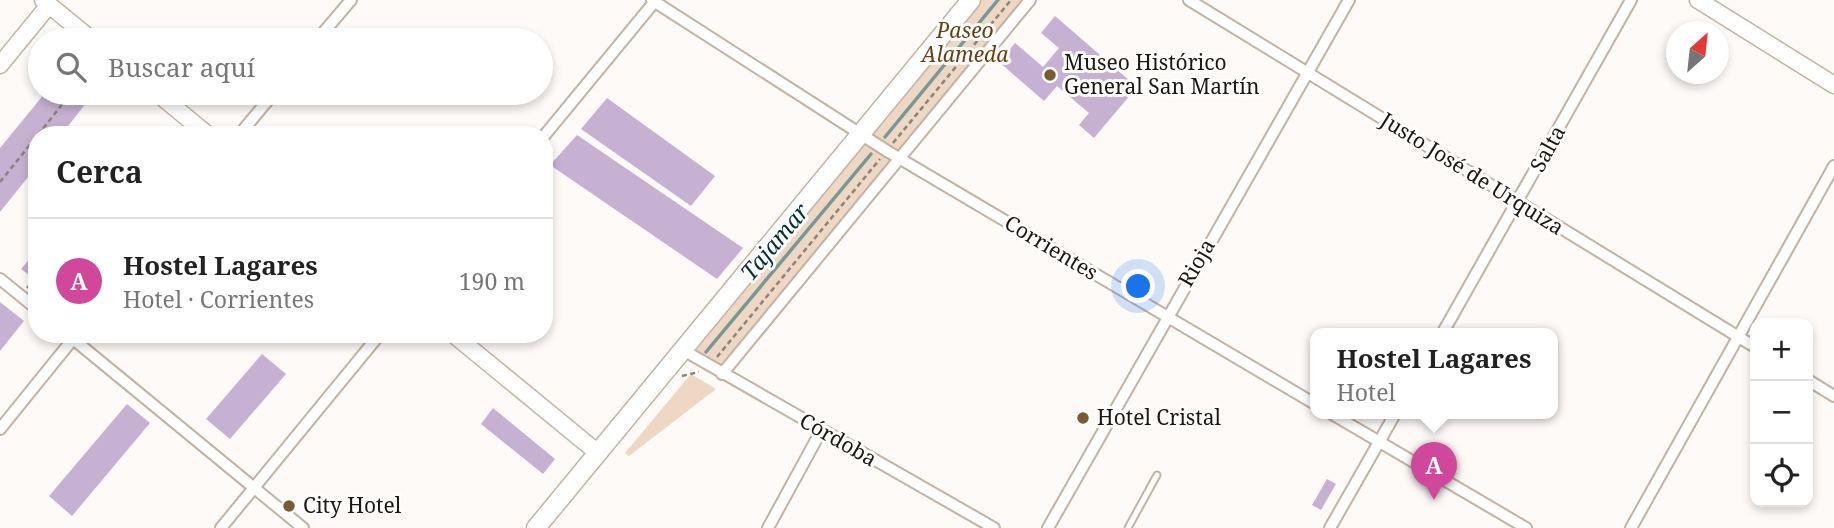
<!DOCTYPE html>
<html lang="es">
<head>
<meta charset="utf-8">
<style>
	body { margin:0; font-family:"Noto Serif",serif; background:#f6f6f6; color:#222 }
	.controls { position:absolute; right:21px; bottom:21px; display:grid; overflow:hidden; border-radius:14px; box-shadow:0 4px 10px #0003 }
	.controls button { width:63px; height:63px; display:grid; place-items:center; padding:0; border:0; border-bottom:2px solid #e0e0e0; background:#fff; color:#222; font:35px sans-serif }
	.compass { position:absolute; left:1666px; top:21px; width:63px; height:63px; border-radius:50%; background:#fff; box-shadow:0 4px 10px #0003; rotate:27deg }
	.you { position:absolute; left:1139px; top:287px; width:24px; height:24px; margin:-18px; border:5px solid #fff; border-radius:50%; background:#1a73e8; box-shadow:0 0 0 10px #1a73e833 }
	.badge { display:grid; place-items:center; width:46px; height:46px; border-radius:50%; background:#7b5b31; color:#fff; font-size:23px; font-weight:700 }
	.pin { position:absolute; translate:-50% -58px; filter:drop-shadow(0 2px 4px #0008) }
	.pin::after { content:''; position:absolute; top:37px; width:24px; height:21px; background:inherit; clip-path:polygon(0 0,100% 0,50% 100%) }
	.popup { position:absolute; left:1310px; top:328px; width:248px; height:91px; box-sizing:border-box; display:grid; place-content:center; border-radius:14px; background:#fff; filter:drop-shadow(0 2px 5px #0005); font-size:23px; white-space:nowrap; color:#767676 }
	.popup b { font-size:26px; color:#222 }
	.popup::after { content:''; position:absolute; left:50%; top:100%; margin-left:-14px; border:14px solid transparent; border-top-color:#fff }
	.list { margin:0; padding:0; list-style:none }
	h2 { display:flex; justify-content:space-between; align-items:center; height:91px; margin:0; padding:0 28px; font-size:30px }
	h2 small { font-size:23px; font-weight:400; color:#767676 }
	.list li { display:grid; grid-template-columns:46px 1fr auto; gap:21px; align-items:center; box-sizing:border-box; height:126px; padding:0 28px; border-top:2px solid #e0e0e0 }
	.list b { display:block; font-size:26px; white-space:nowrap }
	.list p { margin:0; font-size:23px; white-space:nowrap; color:#767676 }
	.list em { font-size:23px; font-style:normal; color:#767676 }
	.icon { flex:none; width:38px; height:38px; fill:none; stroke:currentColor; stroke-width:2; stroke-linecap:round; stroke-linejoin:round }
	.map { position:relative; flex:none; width:1834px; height:528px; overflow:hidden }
	.search { position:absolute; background:#fff; box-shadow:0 4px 10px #0003; left:28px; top:28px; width:525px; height:77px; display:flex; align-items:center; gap:18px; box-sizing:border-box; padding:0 24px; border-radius:38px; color:#767676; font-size:26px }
	.panel { position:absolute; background:#fff; box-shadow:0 4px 10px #0003; left:28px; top:126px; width:525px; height:217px; border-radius:28px }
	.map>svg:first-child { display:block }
	.green { fill:#eed7c3 }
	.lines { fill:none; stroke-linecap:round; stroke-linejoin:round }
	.stream { stroke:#779898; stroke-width:3.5 }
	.building { fill:#c7b1d2 }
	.lane-casing { stroke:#c3b2a2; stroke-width:9 }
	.street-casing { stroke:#c3b2a2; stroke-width:14 }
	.secondary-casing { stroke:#c3b2a2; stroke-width:19 }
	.primary-casing { stroke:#c3b2a2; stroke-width:21 }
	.path { stroke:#88837e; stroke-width:2.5; stroke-dasharray:5 3.5; stroke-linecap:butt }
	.lane { stroke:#fff; stroke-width:5 }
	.street { stroke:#fff; stroke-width:10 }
	.secondary { stroke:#fff; stroke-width:16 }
	.primary { stroke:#fff; stroke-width:18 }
	.poi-dot { fill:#7b5b31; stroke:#fff; stroke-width:2.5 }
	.labels { text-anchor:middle; stroke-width:6; stroke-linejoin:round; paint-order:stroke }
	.park-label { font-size:21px; font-style:italic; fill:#683f10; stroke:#fff }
	.poi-label { font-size:21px; fill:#1d1711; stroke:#fff; text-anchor:start }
	.street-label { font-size:21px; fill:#1d1711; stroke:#fff }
	.water-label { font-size:23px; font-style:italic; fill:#003234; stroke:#fff }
</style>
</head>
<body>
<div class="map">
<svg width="1834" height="528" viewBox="0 0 1834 528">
	<rect width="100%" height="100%" fill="#fefaf7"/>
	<path class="green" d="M971,0H1030L722,374L683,350Z
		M691,374L716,389L629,456L625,453Z"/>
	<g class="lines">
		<path class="stream" d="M885,137L998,0
			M706,352L871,154"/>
	</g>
	<path class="building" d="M1055,16L1137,87L1094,138L1079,125L1089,113L1057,86L1044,101L999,62L1015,43L1043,67L1059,48L1041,33Z
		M45,93H94L61,135H37V166L0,212V148Z
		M607,98L715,176L691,206L581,129Z
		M577,135L743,248L717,279L550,165Z
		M37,250V281L21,269Z
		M0,302L24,321L0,351Z
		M262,354L286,374L230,439L206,419Z
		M127,404L150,423L72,516L49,496Z
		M493,408L555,459L543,474L481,424Z
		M1327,479L1336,484L1321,510L1312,505Z"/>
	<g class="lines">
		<defs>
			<path id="lane" d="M1128,528L1157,475"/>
			<path id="street" d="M652,0L887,151L1315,404
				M1189,0L1755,347
				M317,40L351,0
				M239,135L274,93
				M544,136L656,0
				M0,279L37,309
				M67,334L303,528
				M1442,334L1631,0
				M683,350L994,528
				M722,374L1030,0
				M1808,380L1834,396
				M1332,414L1526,528
				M0,429L77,334
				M221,528L380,334
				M768,528L821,431
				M1048,528L1349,0
				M1330,528L1395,414
				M1631,528L1834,166"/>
			<path id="secondary" d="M43,0L92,40
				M1698,0L1834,85
				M0,65L49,5
				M157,93L208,135
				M453,334L598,453"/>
			<path id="primary" d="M536,528L971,0"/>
		</defs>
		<use href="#lane" class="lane-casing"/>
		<use href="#street" class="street-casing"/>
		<use href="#secondary" class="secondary-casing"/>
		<use href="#primary" class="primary-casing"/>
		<path class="path" d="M38,135L71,93
			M893,143L1011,0
			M0,182L37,136
			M27,288L37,277
			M717,357L880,159
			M682,376L699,372"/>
		<use href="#lane" class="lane"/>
		<use href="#street" class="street"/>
		<use href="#secondary" class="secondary"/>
		<use href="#primary" class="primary"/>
	</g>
	<g class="poi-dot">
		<circle cx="1050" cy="75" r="7"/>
		<circle cx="1083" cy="418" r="7"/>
		<circle cx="289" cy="506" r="7"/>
	</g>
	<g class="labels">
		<g class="park-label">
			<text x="965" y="38">Paseo<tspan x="965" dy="24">Alameda</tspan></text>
		</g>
		<g class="poi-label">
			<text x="1064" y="70">Museo Histórico<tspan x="1064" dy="24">General San Martín</tspan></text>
			<text x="1097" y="425">Hotel Cristal</text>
			<text x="303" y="513">City Hotel</text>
		</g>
		<g class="street-label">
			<text transform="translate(1548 149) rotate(-61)" y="7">Salta</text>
			<text transform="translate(1472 174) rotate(32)" y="7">Justo José de Urquiza</text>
			<text transform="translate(1051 248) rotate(31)" y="7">Corrientes</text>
			<text transform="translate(1197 263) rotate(-60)" y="7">Rioja</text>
			<text transform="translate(838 440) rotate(30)" y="7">Córdoba</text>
		</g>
		<g class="water-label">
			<text transform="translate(775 242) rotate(-50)" y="8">Tajamar</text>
		</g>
	</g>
</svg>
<div class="controls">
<button>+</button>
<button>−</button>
<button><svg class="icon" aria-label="locate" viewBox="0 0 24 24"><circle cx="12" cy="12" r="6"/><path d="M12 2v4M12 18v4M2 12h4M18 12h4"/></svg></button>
</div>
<svg class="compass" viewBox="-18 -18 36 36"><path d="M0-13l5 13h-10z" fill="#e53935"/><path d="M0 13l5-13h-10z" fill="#767676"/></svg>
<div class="you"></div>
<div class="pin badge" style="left:1434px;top:500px;background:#d1479c">A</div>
<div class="popup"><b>Hostel Lagares</b>Hotel</div>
<div class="search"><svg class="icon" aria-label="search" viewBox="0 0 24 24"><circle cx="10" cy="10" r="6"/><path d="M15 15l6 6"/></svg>Buscar aquí</div>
<section class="panel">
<h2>Cerca<small></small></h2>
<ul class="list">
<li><span class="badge" style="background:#d1479c">A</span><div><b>Hostel Lagares</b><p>Hotel · Corrientes</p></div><em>190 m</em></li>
</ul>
</section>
</div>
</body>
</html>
